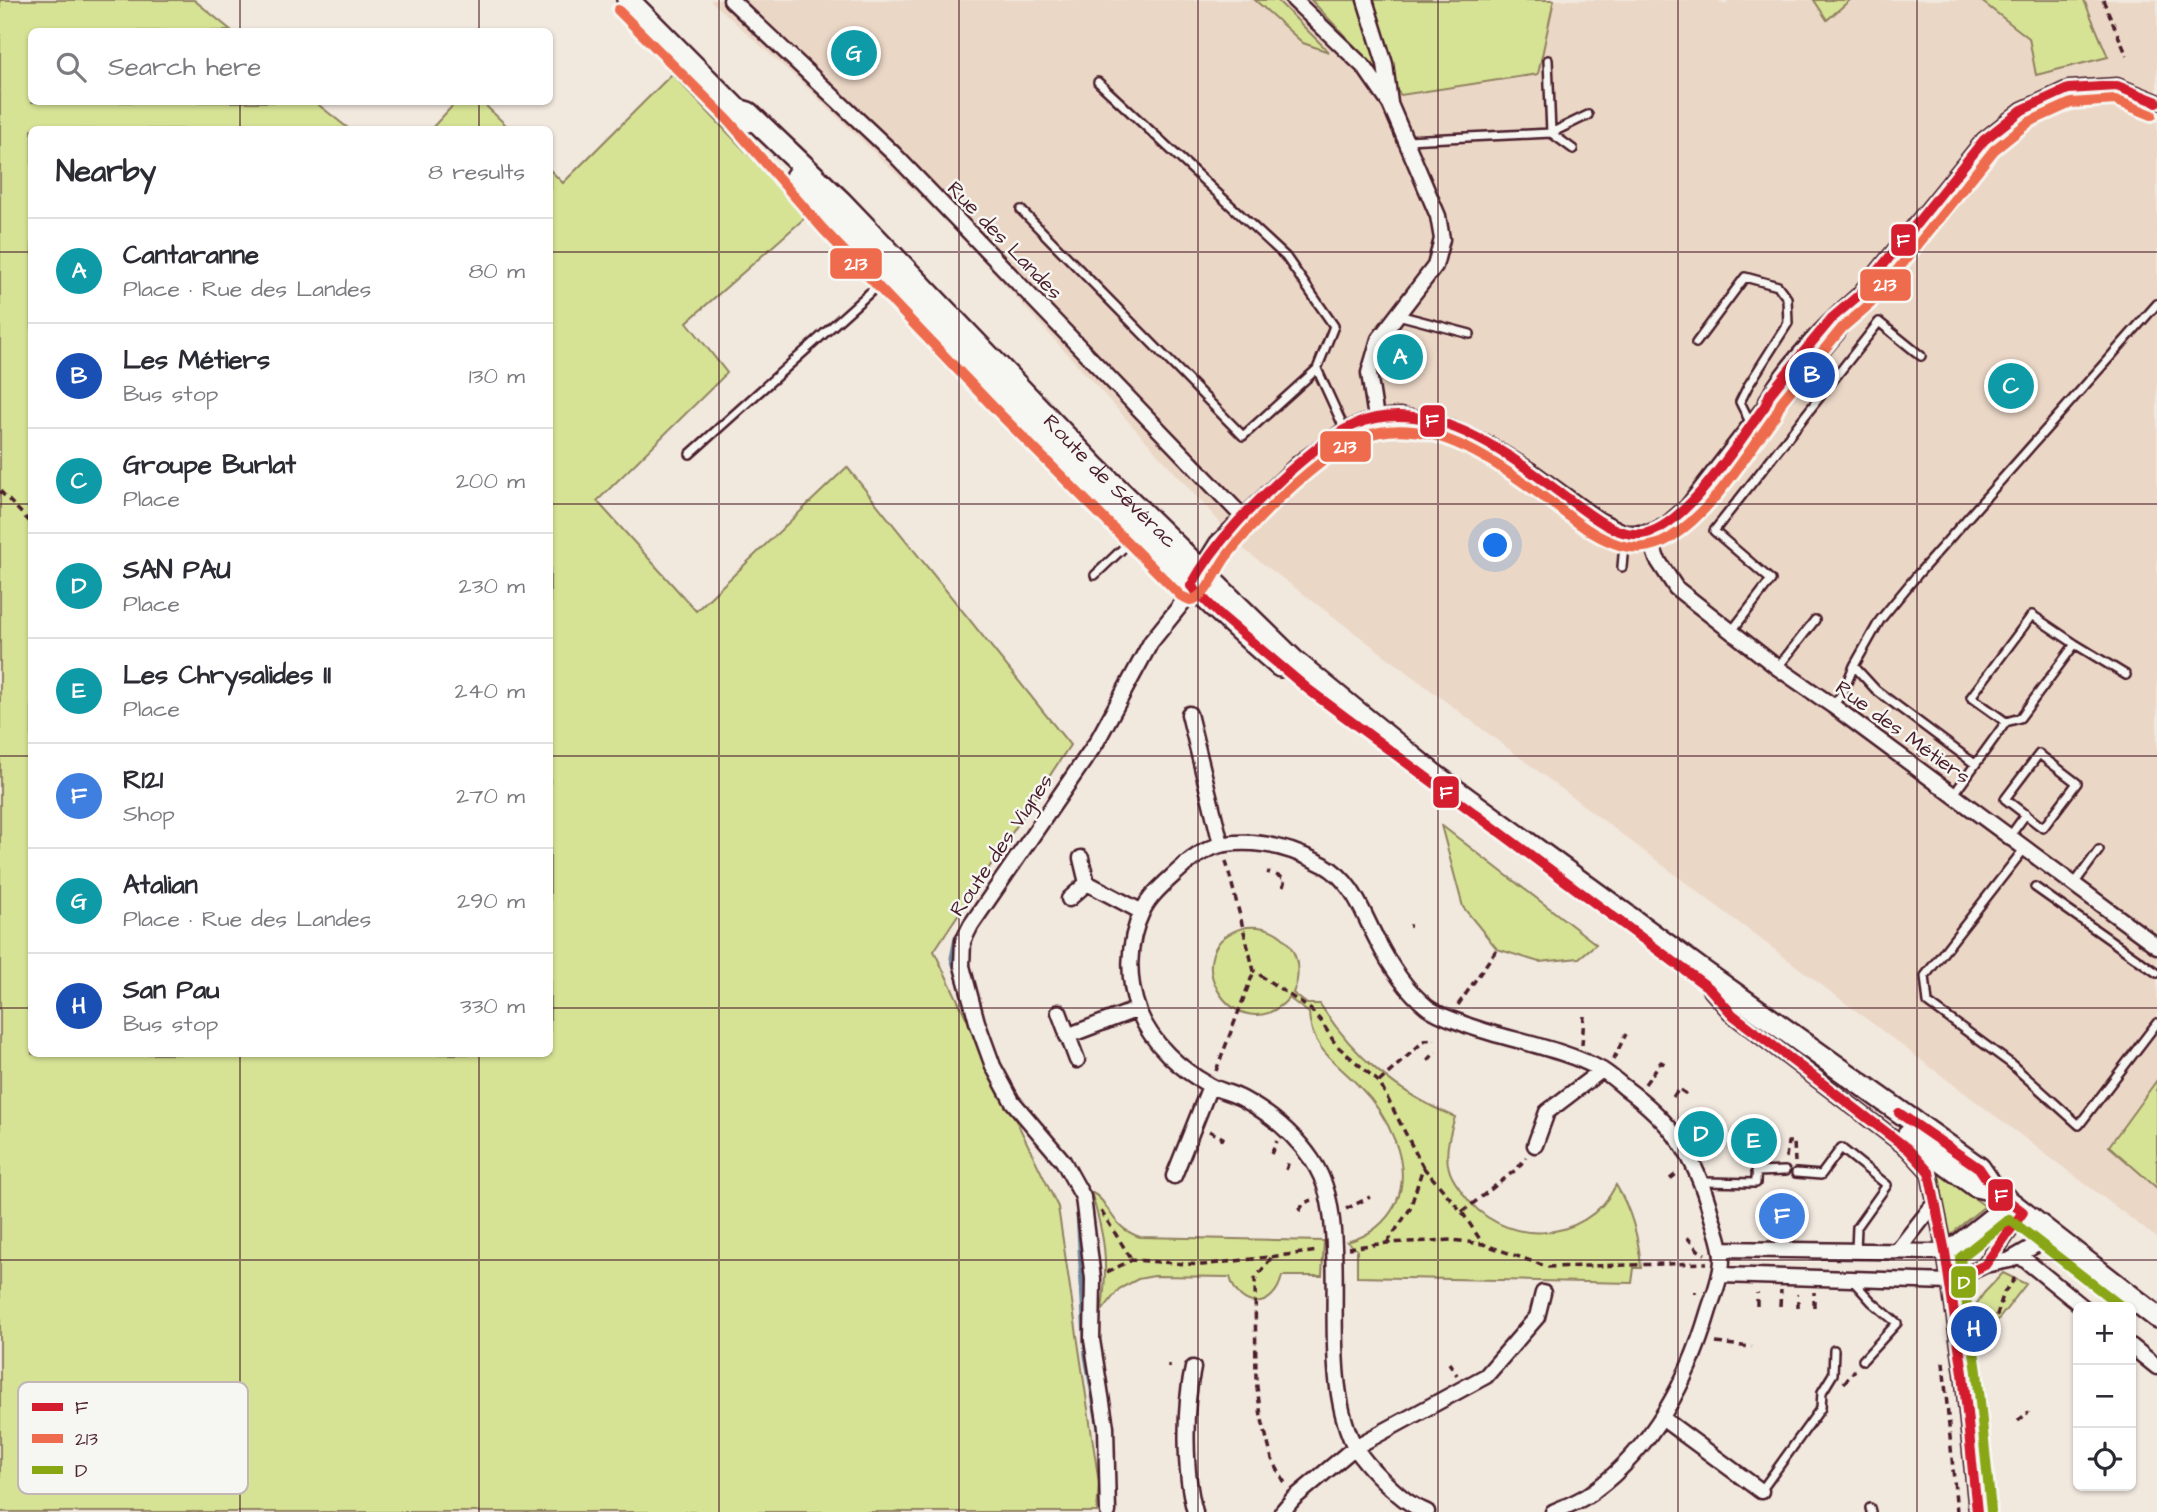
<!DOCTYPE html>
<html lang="en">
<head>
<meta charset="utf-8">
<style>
	body { margin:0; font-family:"Architects Daughter",sans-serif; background:#f2f2f3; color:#2b2b33 }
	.controls { position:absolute; right:21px; bottom:21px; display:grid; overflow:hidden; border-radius:10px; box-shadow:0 2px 5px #0004 }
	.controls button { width:63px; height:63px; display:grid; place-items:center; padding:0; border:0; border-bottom:2px solid #e1e1e2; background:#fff; color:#2b2b33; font:35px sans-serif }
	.you { position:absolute; left:1496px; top:546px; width:24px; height:24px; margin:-18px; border:5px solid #fff; border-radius:50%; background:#1a73e8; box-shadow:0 0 0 10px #1a73e833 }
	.badge { display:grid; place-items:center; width:46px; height:46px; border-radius:50%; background:#2563eb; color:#fff; font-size:23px; font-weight:700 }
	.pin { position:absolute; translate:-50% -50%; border:4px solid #fff; box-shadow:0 2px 7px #0006 }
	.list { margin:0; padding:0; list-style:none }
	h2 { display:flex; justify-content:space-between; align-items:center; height:91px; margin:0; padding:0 28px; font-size:30px }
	h2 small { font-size:23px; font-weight:400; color:#7c7c81 }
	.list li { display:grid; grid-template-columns:46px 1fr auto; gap:21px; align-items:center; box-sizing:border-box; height:105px; padding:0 28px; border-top:2px solid #e1e1e2 }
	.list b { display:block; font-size:26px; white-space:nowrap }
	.list p { margin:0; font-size:23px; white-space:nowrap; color:#7c7c81 }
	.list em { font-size:23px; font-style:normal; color:#7c7c81 }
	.icon { flex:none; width:38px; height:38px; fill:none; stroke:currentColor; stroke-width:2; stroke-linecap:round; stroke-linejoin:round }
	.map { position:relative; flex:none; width:2157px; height:1512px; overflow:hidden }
	.search { position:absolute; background:#fff; box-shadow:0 2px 5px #0004; left:28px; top:28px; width:525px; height:77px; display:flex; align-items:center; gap:18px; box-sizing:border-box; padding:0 24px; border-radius:10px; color:#7c7c81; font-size:26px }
	.panel { position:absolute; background:#fff; box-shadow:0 2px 5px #0004; left:28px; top:126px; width:525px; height:931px; border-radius:10px }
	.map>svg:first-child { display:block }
	.built { fill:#ebd7c6 }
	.green { fill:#d6e395; stroke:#908160; stroke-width:2 }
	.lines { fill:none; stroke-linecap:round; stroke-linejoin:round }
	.stream { stroke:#6d879c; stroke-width:5 }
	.service-casing { stroke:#4a1f2b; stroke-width:12 }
	.minor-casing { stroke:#4a1f2b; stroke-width:19 }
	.secondary-casing { stroke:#4a1f2b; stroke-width:26 }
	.path { stroke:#4a1f2b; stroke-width:3.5; stroke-dasharray:7 5; stroke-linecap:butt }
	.service { stroke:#f6f6f2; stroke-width:7 }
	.minor { stroke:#f6f6f2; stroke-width:14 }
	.secondary { stroke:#f6f6f2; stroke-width:21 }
	.bus-1-casing { stroke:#f6f6f2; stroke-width:16 }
	.bus-2-casing { stroke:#f6f6f2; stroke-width:16 }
	.bus-3-casing { stroke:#f6f6f2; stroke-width:16 }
	.bus-1 { stroke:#d41d2f; stroke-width:10 }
	.bus-2 { stroke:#ee6c4d; stroke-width:10 }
	.bus-3 { stroke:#89a613; stroke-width:10 }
	.grid { fill:none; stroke:#4a1f2b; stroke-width:2; stroke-opacity:0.55 }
	.labels { text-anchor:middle; stroke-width:5; stroke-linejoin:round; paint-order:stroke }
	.street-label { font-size:21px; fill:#4a1f2b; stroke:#f6f6f2 }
	.key { fill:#f6f6f2; stroke:#c2b6b6; stroke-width:2 }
	.key-label { font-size:19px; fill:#4a1f2b }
	.line-badge { stroke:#f6f6f2; stroke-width:2.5 }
	.badge-label { font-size:19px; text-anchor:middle; font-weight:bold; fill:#fff }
</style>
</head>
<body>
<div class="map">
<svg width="2157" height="1512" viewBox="0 0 2157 1512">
	<rect width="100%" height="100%" fill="#f1e8de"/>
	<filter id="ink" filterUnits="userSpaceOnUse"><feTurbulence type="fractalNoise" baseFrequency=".0143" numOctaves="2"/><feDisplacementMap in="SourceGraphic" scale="14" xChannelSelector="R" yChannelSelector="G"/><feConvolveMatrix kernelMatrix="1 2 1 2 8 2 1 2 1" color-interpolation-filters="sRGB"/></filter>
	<g filter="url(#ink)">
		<path class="built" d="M710,0H1311L1401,95L1538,74L1554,0H1718L1725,5L1729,0H1814L1827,19L1850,0H1980L2029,38L2036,75L2108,57L2084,0H2157V1238L1245,550L955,230L802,83Z"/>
		<path class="green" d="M0,0H194L232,31L32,32V102H315L349,129L32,130V1054H550V170L563,183L672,74L807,216L687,322L727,373L597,501L696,611L847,467L1070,745L934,951L1058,1207L1099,1483L1097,1512H0Z
			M1255,0H1277L1329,52L1303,43Z
			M1311,0H1554L1538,74L1401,95Z
			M1814,0H1850L1827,20Z
			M1980,0H2084L2108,57L2036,75L2029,38Z
			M456,102H482L510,129H431Z
			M1441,825L1596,944L1579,958L1539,962L1497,949L1463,907Z
			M1247,927C1285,923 1308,959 1293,993L1307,1004H1320C1354,1057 1397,1093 1455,1117C1450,1132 1444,1153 1449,1169C1451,1178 1457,1185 1462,1192C1500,1248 1586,1246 1616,1185C1632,1211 1639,1238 1641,1268H1634L1632,1283L1357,1277V1250L1347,1242C1369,1236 1386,1223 1396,1203C1414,1164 1387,1114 1359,1086C1336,1062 1311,1049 1309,1013L1289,998C1236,1057 1168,945 1247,927Z
			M2157,1080V1188L2109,1146Z
			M1939,1173L1985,1206L1959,1227L1948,1239Z
			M1091,1192C1111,1202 1108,1226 1140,1237L1324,1241L1322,1276H1282C1274,1311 1239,1311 1230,1277L1154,1276L1138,1279L1119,1289L1102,1311C1108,1261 1106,1241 1091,1192Z
			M2003,1273L2026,1284L1980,1343L1972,1346L1977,1334L1983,1309H1973L1984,1293Z"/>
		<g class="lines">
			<path class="stream" d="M956,938L952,958L960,984
				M1078,1212L1086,1356L1099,1429"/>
			<defs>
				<path id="service" d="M1548,60L1551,133L1588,115
					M1406,140L1551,133L1573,149
					M1021,210L1243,436L1317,369L1334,326L1286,257L1098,82
					M1398,315L1470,334
					M1696,343L1745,277L1778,286L1787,298L1788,323L1748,386L1740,402L1751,424
					M1317,369L1345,430
					M690,454L885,279
					M1622,567L1625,533
					M1095,575L1138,534
					M1731,632L1771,580L1714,531L1879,322L1921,356
					M2075,644L2126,675
					M1778,667L1815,620
					M1833,706L1843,692L1854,666
					M2039,754L2077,783L2043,828L2005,799Z
					M1975,764L1876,690L1854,666L1880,620L1918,574L2157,304
					M1954,794L2006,722L1971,697L2032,615L2075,644L2020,718L2006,722
					M2010,836L2026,814
					M2025,848L1925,976L1928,1003L2010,1063L2079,1125L2157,1023
					M2074,884L2099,850
					M2035,887L2157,973
					M1756,1172L1785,1171
					M1796,1173L1821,1175L1841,1148L1887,1185L1857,1227L1856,1250
					M1703,1182L1756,1183L1757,1154
					M1853,1281L1872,1302L1897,1323L1863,1360
					M1761,1491L1821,1408L1822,1392L1833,1374L1834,1350
					M1870,1508L1871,1512"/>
				<path id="minor" d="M731,0L894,154L1242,516
					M1294,0L1365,68L1390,104L1438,216L1442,239L1435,266L1379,339L1369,373L1376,418
					M1365,0L1385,64L1390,103
					M1765,406L1779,402L1837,333L1859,295L1984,140L2022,110L2068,89L2117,86L2157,102
					M1648,533L1657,559L1676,588L1778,668L1833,706L2157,946
					M1189,714L1221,844
					M1081,858L1087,883
					M1069,899L1087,883L1142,912
					M1709,988L1733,1015L1908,1149L1929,1172L1945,1252L1963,1373L1977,1512
					M1059,1012L1077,1060
					M1067,1036L1138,1009
					M1535,1145L1547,1112L1602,1070
					M1174,1176L1210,1086
					M1721,1249L1945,1252
					M1898,1250L1934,1204
					M1945,1252L2009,1201
					M2019,1255L2083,1307
					M1985,1265L2023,1212
					M1720,1275L1950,1282L1985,1265L2010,1260L2053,1235
					M2131,1346L2157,1367
					M1193,1368C1184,1407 1184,1473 1195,1512
					M1662,1418L1761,1491
					M1108,1512L1106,1427L1092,1340L1093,1279L1083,1197L1063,1161L1012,1101L993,1066L977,1022L962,966L963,941L971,925L1096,743L1151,642L1188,596L1194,580L1217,543L1299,463L1345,430L1376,418L1399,416L1425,420L1449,427L1491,446L1531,471L1597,519L1625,533H1648L1665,526L1687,507L1765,406C1777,373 1831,319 1859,295
					M1282,1512L1293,1499L1355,1447L1486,1376L1537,1317L1543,1293
					M1427,1512C1411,1506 1401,1497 1389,1486C1376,1474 1361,1459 1353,1443C1325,1384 1339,1296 1333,1231C1331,1206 1327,1182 1312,1160C1295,1135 1270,1114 1243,1099C1232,1093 1220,1091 1209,1085C1180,1069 1152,1044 1139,1012C1127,981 1127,943 1142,912C1149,896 1165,883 1178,871C1191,859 1209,846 1226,844C1262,839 1294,849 1324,865C1354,882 1362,912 1377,940C1389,964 1405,989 1427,1007C1439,1016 1455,1020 1469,1026C1512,1041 1562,1048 1602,1070C1610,1075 1617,1081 1624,1087C1673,1123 1695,1155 1711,1214C1715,1229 1722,1244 1722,1259C1722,1277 1713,1296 1708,1313C1688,1381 1652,1448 1594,1491C1583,1500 1566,1506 1553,1512"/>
				<g id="secondary">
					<path d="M628,0L748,121"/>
					<path id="s1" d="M738,110L748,113L841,202L1095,467L1294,661L1434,775L1705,973L1979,1168L1994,1190L2157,1317"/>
					<path d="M796,177C878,271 967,361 1055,449C1129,524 1201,598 1280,666"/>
					<path d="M1908,1136L1976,1186L1994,1190"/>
				</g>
			</defs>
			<use href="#service" class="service-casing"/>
			<use href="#minor" class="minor-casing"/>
			<use href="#secondary" class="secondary-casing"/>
			<path class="path" d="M2103,0L2127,56
				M0,491L32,524
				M1226,861L1254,971L1310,1009L1321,1021L1336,1045L1379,1082L1423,1167L1410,1209L1387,1243
				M1267,872L1270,873
				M1276,875L1285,879L1283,887
				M1409,926H1411
				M1458,1005L1497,949
				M1582,1045L1584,1016
				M1613,1060L1626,1034
				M1430,1061L1429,1059L1436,1052
				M1216,1071L1254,971
				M1379,1082L1425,1040L1435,1039
				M1645,1084L1661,1062L1668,1066
				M1673,1097L1679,1089L1685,1093L1686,1091
				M1209,1131L1223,1138L1219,1145
				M1271,1154L1277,1141
				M1786,1158L1788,1142H1794L1795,1162
				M1423,1167L1462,1212L1483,1244
				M1286,1170L1289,1161
				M1670,1179L1679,1172
				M1346,1209L1370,1197
				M1101,1211L1132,1260
				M1299,1211L1304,1203L1312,1200
				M1462,1212L1518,1168L1526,1157
				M1687,1237L1698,1250L1705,1254
				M1348,1248L1387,1243L1452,1240L1483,1244L1548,1267L1707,1263
				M1271,1258L1255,1279L1256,1380L1261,1416L1272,1459L1287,1487
				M1107,1272L1132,1260L1202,1265L1319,1251
				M1695,1294V1291
				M1757,1306V1293
				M1780,1306L1781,1290
				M1798,1307V1294
				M1814,1307V1292
				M1971,1339H1976L1997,1315L2004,1292L2014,1280L2013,1276
				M1716,1343L1752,1347
				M1943,1362L1957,1512
				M1449,1363L1457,1375
				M1169,1364V1368
				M1844,1383L1855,1370
				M2018,1421L2027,1413L2029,1414"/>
			<use href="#service" class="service"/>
			<use href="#minor" class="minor"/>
			<use href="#secondary" class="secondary"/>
			<defs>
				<path id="bus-1" d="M1899,1113L1979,1168L1994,1190L2023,1212L1985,1265L1950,1282
					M1977,1512L1963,1373L1945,1252L1929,1172L1908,1149L1733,1015L1709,988L1309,690L1219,614L1191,586C1216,540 1253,505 1291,470C1315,449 1344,424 1376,418C1448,405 1518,461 1571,501C1592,516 1619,540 1647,533C1688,523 1740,440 1765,406L1770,394L1802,354L1832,318L1859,295L1984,140L2022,110L2068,89L2117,86L2157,102"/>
				<path id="bus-2" d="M618,10L728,120L823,229L1001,415L1181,596L1190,600C1207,598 1216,570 1226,557C1255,519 1332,440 1380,432C1444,420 1507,471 1556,506C1574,520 1592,535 1614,543C1632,550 1652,549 1670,538C1713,511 1746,455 1776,414L1782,401L1813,363L1842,328L1870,304L1994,150L2029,122L2071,103L2115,100L2152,115"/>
				<path id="bus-3" d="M1991,1511L1977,1372L1960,1258L2009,1219L2122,1307"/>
			</defs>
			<use href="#bus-1" class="bus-1-casing"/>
			<use href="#bus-2" class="bus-2-casing"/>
			<use href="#bus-3" class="bus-3-casing"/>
			<use href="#bus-1" class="bus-1"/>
			<use href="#bus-2" class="bus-2"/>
			<use href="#bus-3" class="bus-3"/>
		</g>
	</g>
	<path class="grid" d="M240,0V32M479,0V32M719,0V1512M959,0V1512M1198,0V1512M1438,0V1512M1678,0V1512M1917,0V1512M240,102V130M479,102V130M0,252H32M550,252H2157M0,504H32M550,504H2157M0,756H32M550,756H2157M0,1008H32M550,1008H2157M240,1054V1512M479,1054V1512M0,1260H2157"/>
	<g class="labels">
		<g class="street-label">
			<text transform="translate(1005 240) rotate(46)" y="7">Rue des Landes</text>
			<text dy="7" stroke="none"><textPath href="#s1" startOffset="527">Route de Sévérac</textPath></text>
			<text transform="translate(1903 732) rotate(36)" y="7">Rue des Métiers</text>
			<text transform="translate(1001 845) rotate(-56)" y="7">Route des Vignes</text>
		</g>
	</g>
	<rect x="18" y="1382" width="230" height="112" rx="10" class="key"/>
	<rect x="32" y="1403" width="31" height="8" fill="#d41d2f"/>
	<rect x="32" y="1434" width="31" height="9" fill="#ee6c4d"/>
	<rect x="32" y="1466" width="31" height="8" fill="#89a613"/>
	<g class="key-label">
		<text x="75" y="1414">F</text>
		<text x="75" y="1445">213</text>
		<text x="75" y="1477">D</text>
	</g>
	<g class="line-badge">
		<rect x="1890" y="223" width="27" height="34" rx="7" fill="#d41d2f"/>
		<rect x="829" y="247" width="54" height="33" rx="7" fill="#ee6c4d"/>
		<rect x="1859" y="268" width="53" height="34" rx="7" fill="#ee6c4d"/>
		<rect x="1419" y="404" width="27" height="34" rx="7" fill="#d41d2f"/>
		<rect x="1319" y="430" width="53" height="33" rx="7" fill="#ee6c4d"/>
		<rect x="1432" y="775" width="28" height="34" rx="7" fill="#d41d2f"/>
		<rect x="1987" y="1178" width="27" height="34" rx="7" fill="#d41d2f"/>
		<rect x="1950" y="1265" width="27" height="34" rx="7" fill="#89a613"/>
	</g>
	<g class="badge-label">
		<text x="1903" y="247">F</text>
		<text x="856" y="270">213</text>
		<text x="1885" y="291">213</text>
		<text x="1432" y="427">F</text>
		<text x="1345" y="453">213</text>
		<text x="1446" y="799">F</text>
		<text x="2001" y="1202">F</text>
		<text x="1964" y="1289">D</text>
	</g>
</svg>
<div class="controls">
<button>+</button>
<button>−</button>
<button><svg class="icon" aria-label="locate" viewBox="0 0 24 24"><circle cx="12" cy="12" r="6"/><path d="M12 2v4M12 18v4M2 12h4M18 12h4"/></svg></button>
</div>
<div class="you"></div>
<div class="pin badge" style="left:1400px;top:357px;background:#0f9aa8">A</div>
<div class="pin badge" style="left:1812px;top:375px;background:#1a4fb4">B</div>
<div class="pin badge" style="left:2011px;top:386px;background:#0f9aa8">C</div>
<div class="pin badge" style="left:1701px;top:1134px;background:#0f9aa8">D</div>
<div class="pin badge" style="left:1754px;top:1141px;background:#0f9aa8">E</div>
<div class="pin badge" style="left:1782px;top:1216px;background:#3f7fe0">F</div>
<div class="pin badge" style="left:854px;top:53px;background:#0f9aa8">G</div>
<div class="pin badge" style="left:1974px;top:1329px;background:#1a4fb4">H</div>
<div class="search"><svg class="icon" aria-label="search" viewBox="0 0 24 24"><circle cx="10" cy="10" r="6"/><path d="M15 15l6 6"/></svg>Search here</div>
<section class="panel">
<h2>Nearby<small>8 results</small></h2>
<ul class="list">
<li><span class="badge" style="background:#0f9aa8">A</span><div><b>Cantaranne</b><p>Place · Rue des Landes</p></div><em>80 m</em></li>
<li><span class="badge" style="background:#1a4fb4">B</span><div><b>Les Métiers</b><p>Bus stop</p></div><em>130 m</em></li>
<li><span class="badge" style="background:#0f9aa8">C</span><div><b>Groupe Burlat</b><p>Place</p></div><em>200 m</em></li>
<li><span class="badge" style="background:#0f9aa8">D</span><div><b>SAN PAU</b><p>Place</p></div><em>230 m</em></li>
<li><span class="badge" style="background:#0f9aa8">E</span><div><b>Les Chrysalides II</b><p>Place</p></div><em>240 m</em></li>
<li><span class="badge" style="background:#3f7fe0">F</span><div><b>R121</b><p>Shop</p></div><em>270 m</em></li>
<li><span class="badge" style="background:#0f9aa8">G</span><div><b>Atalian</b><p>Place · Rue des Landes</p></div><em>290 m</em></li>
<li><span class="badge" style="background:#1a4fb4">H</span><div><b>San Pau</b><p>Bus stop</p></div><em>330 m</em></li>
</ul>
</section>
</div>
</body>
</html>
